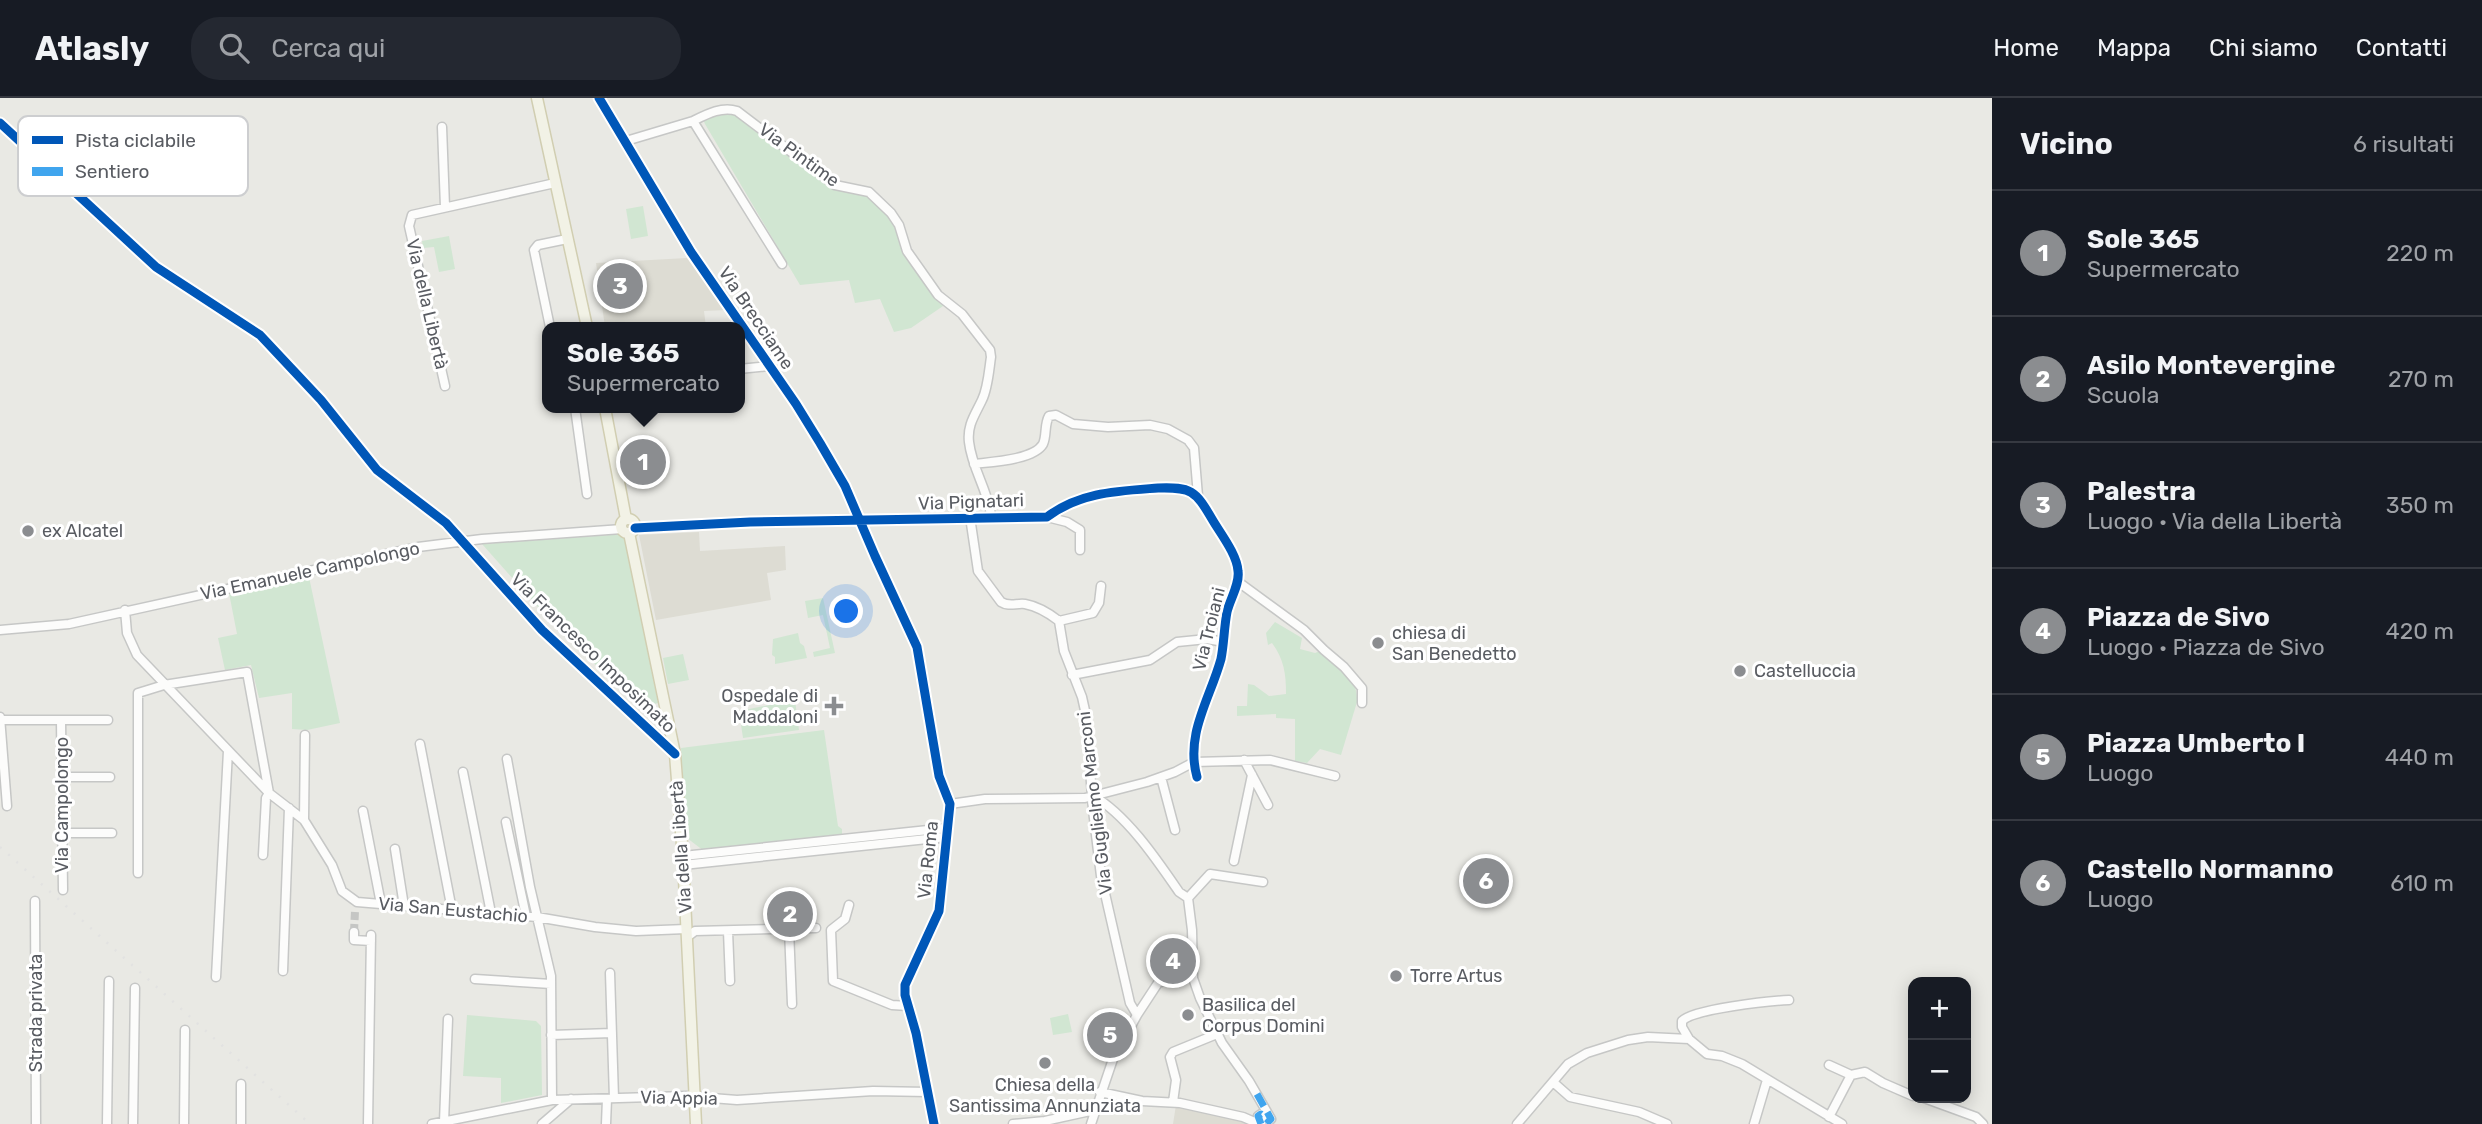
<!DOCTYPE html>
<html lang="it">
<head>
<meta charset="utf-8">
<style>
	body { margin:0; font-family:Rubik,sans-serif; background:#242831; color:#f1f3f6 }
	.controls { position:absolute; right:21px; bottom:21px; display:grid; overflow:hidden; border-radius:14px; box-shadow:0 4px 18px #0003 }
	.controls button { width:63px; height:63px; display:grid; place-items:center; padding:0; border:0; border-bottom:2px solid #363941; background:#171b24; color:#f1f3f6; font:35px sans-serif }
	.you { position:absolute; left:847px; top:514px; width:24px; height:24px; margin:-18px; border:5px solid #fff; border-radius:50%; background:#1a73e8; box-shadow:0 0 0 10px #1a73e833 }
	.badge { display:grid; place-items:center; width:46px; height:46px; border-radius:50%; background:#8b8d90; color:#fff; font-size:23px; font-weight:700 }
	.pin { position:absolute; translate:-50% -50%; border:4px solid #fff; box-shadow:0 2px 7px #0006 }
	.popup { position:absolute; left:542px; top:224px; width:203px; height:91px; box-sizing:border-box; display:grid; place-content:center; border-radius:14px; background:#171b24; filter:drop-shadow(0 2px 5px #0005); font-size:23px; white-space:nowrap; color:#9ea1a6 }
	.popup b { font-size:26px; color:#f1f3f6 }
	.popup::after { content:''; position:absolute; left:50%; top:100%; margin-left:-14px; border:14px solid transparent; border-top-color:#171b24 }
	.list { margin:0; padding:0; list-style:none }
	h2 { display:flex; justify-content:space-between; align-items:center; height:91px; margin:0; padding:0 28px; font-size:30px }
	h2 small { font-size:23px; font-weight:400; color:#9ea1a6 }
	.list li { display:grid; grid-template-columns:46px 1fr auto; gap:21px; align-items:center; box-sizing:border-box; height:126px; padding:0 28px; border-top:2px solid #363941 }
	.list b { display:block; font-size:26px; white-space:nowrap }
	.list p { margin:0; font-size:23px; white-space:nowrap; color:#9ea1a6 }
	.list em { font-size:23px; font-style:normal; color:#9ea1a6 }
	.icon { flex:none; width:38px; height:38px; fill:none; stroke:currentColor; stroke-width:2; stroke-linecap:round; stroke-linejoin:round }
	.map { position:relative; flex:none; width:1992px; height:1026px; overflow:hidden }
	header { display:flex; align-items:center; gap:42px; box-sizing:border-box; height:98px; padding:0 35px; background:#171b24; border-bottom:2px solid #363941 }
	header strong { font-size:33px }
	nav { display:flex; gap:38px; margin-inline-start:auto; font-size:24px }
	.search { width:490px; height:63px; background:#242831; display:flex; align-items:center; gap:18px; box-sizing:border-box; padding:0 24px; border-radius:28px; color:#9ea1a6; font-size:26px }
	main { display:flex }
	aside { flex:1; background:#171b24 }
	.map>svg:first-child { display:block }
	.education { fill:#dddcd3 }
	.green { fill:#d1e6d2 }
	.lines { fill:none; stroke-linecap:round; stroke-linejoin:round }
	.minor-tunnel { stroke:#c5c6c4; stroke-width:8; stroke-dasharray:8 4; stroke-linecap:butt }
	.minor-casing { stroke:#c6c7c6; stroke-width:11 }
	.major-casing { stroke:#d1ceb1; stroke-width:13 }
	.minor { stroke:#fcfcfb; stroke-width:8 }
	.major { stroke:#f2f2e6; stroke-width:10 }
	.rail { stroke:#e2e2e1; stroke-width:2.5; stroke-dasharray:2 9; stroke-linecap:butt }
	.quiet { stroke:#40a5ee; stroke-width:7; stroke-dasharray:14 7; stroke-linecap:butt }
	.cycleway-casing { stroke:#fff; stroke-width:13 }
	.cycleway { stroke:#0057b8; stroke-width:9 }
	.poi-dot { fill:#8b8d90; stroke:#fff; stroke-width:2.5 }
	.labels { text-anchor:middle; stroke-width:6; stroke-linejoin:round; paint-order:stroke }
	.street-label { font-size:18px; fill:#595c62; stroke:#fff }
	.poi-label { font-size:18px; fill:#595c62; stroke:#fff; text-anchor:start }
	.key { fill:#fff; stroke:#cdced0; stroke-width:2 }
	.key-label { font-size:19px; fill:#595c62 }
</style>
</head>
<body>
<header>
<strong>Atlasly</strong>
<div class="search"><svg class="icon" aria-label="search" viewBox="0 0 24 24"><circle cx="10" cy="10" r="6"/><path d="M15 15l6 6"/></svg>Cerca qui</div>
<nav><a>Home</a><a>Mappa</a><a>Chi siamo</a><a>Contatti</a></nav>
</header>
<main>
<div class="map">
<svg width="1992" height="1026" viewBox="0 0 1992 1026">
	<rect width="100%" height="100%" fill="#e9e9e4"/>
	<path class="education" d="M687,160L726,212L704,213L706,229H605L596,165Z
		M699,434L700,453L785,448L786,472L767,475L771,502L656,522L639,437Z
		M1176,1007L1241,1023L1251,1026H1173Z"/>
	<path class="green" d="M728,16L741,17L835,90L866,96L877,105L895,124L907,160L912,168L936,199L946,206L911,230L894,234L880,201L855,205L849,182L800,187L705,26L703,21Z
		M643,108L648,138L631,141L626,111Z
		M449,138L455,171L439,174L434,149L423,150L422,143Z
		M624,436L658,605L641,610L555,528L482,446Z
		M309,479L340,625L307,632L292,631V595L259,600L251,567L225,572L218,540L237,536L229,495Z
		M823,500L835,555L814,559L813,554L830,550L823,517L808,520L805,503Z
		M1275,524L1302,540L1300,551L1315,555L1320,553C1337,567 1359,580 1357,604L1341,657L1320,651L1307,665L1295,663V621L1276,620V616L1237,618V608H1247L1248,586L1254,587L1269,598L1286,596C1286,576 1284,561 1272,545L1268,547L1266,535Z
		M798,535L800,545L804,548L807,560L775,566V559L772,557L773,541Z
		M683,556L689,582L668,586L663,560Z
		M795,602L799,632L743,640L739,613Z
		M824,632L838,728L842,731V738L704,753L687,740L681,650Z
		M1068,916L1072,934L1053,937L1050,920Z
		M467,917L536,923L541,928L542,997L501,1005V980L463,978Z"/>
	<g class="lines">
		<path class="minor-tunnel" d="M354,834L355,813"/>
		<defs>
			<path id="minor" d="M599,0L691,154L796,306L820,345L845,388L875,458L917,549L939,678L950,706L939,813L905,887V897L916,935L934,1026
				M693,23C707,16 722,8 737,13L835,87L869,94L891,115L899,127L907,153L938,197L962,216L990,252L991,259C989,272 988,290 982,302C975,317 967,327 969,344C972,371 988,392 991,418
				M0,25L156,169L260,237L321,302L377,372L446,425L542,532L675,656
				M442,29L445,109
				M626,43L693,23L782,166
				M550,229L534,152L538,147L567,141
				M739,271L769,268
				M445,288L409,128L412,117L555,85
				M575,310L587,396
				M974,366C990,364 1034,362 1043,346C1047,337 1044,327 1049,318L1056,317L1073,326L1108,329L1150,327L1168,331L1188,342L1194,350L1198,398
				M970,419L978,473L1001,504C1009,509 1016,505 1025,506C1036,508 1050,516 1059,523L1064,553L1082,599L1086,617L1093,712L1101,778L1130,905L1137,917
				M1047,419L1067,424L1080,432V452
				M635,430L750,424L1047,419C1080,394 1118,393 1158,390C1191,389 1195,392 1212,421C1220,435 1237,456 1238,473C1240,486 1230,501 1227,514C1224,530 1224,546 1221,561C1210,601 1185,636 1197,679
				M1237,483L1304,532L1324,552L1344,569L1362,590V605
				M125,512L127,535L137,557L269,695L304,722L332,767L342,793L357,804L537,819L595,829L636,833L686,831
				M1059,523L1093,515L1099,505L1101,488
				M0,532L69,526L418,449L482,441L622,431
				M1072,577L1150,562L1177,544L1207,541L1224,544
				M0,619L7,708
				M0,622H108
				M61,622L63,792
				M420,646L452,812
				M507,661L530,789L551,878L552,1002
				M1244,662L1268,707
				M463,674L491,815
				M62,679H110
				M1161,679L1175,732
				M1092,697C1127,717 1157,762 1179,794L1188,800L1192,832L1193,880L1200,900L1222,945L1249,983L1271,1021L1269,1023L1261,1016L1258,1018L1261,1026
				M950,706L985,701L1085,700L1147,684L1175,674L1194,664L1270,662L1335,678
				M363,713L381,806
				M304,722L305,637
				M506,724L526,818
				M62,735H112
				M395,751L404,808
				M683,758L947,730
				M1234,763L1252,677
				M683,767L946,739
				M138,775V595L164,587L247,574L269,695L266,700L263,757
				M1188,800L1210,776L1263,784
				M35,803L36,1026
				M849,807L845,821L831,832L833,883L892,907L908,908
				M789,831L792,906
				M728,833L730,883
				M354,834V842L371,843
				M687,839L695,833L816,830
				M283,873L289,710
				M610,875L614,1000
				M216,879L228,653
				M475,881L551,886
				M551,937L612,935
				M1689,941L1682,929V923C1693,911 1769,903 1789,902
				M1829,967L1851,977
				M1851,977L1865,974L1883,985L1913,998
				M1553,984L1570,999L1639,1014L1667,1026
				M1100,994L1142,1003L1180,1005L1243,1019L1259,1026
				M1924,1000L1976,1019L1983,1026
				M1173,1004L1176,982L1170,959L1173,954L1217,936
				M1829,1019L1851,977
				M444,1024L448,921
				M107,1026L109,883
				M133,1026L135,890
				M184,1026L185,932
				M241,1026V986
				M368,1026L371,837
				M432,1026L552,1002L686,998L737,1002L873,993L928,994
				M542,1026L571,1001
				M606,1026L607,1001
				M1013,1026L1045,1023L1095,1012
				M1091,1026L1113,961L1137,917L1158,885L1193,873
				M1517,1026L1568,966L1587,955L1628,942L1648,939L1689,941L1707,956L1722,958L1742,966L1842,1026
				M1754,1026L1767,982"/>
			<path id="major" d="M537,0L587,229
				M605,310L626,421
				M621 428a7 7 0 1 1 14 0a7 7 0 1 1-14 0Z
				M629,435L675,656L683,760L696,1026"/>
		</defs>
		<use href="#minor" class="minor-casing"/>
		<use href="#major" class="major-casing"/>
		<use href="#minor" class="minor"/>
		<use href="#major" class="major"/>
		<path class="rail" d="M0,749L310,1026"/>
		<path class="quiet" d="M1257,996L1271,1021L1269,1023L1261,1016L1258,1018L1261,1026"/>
		<defs>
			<path id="cycleway" d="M599,0L691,154L796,306L820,345L845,388L875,458L917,549L939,678L950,706L939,813L905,887V897L916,935L934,1026
				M0,25L156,169L260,237L321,302L377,372L446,425L542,532L675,656
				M635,430L750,424L1047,419C1080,394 1118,393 1158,390C1191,389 1195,392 1212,421C1220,435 1237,456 1238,473C1240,486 1230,501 1227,514C1224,530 1224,546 1221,561C1210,601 1185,636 1197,679"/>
		</defs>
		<use href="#cycleway" class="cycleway-casing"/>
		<use href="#cycleway" class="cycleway"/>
	</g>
	<g class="poi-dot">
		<circle cx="28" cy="433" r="7"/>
		<circle cx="1378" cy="545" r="7"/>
		<circle cx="1740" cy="573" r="7"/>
		<path d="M830.5 597.5h7v7h7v7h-7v7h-7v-7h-7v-7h7z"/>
		<circle cx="1396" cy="878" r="7"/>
		<circle cx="1188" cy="917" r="7"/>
		<circle cx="1045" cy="965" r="7"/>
	</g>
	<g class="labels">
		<g class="street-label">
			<text transform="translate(799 57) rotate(36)" y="6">Via Pintime</text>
			<text transform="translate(427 206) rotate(77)" y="6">Via della Libertà</text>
			<text transform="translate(756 220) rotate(56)" y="6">Via Brecciame</text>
			<text transform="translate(971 404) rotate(-2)" y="6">Via Pignatari</text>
			<text transform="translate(310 473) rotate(-12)" y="6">Via Emanuele Campolongo</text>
			<text transform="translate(1209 531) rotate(-76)" y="6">Via Troiani</text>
			<text transform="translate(593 555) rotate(44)" y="6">Via Francesco Imposimato</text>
			<text transform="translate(1095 705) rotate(-97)" y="6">Via Guglielmo Marconi</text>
			<text transform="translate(62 707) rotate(-90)" y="6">Via Campolongo</text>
			<text transform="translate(681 749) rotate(-94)" y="6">Via della Libertà</text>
			<text transform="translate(928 762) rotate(-84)" y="6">Via Roma</text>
			<text transform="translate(453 812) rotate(5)" y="6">Via San Eustachio</text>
			<text transform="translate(36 915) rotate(-90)" y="6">Strada privata</text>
			<text transform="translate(679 1000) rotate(1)" y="6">Via Appia</text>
		</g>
		<g class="poi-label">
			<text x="42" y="439">ex Alcatel</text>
			<text x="1392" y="541">chiesa di<tspan x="1392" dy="21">San Benedetto</tspan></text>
			<text x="1754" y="579">Castelluccia</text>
			<text x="818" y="604" text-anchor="end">Ospedale di<tspan x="818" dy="21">Maddaloni</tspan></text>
			<text x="1410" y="884">Torre Artus</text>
			<text x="1202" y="913">Basilica del<tspan x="1202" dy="21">Corpus Domini</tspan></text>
			<text x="1045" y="993" text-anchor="middle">Chiesa della<tspan x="1045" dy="21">Santissima Annunziata</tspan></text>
		</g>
	</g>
	<rect x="18" y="18" width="230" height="80" rx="10" class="key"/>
	<rect x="32" y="38" width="31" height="8" fill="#0057b8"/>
	<rect x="32" y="69" width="31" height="9" fill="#40a5ee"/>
	<g class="key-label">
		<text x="75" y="49">Pista ciclabile</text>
		<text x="75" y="80">Sentiero</text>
	</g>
</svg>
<div class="controls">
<button>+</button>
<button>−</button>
</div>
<div class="you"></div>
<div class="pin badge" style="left:643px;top:364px">1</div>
<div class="popup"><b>Sole 365</b>Supermercato</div>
<div class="pin badge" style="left:790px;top:816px">2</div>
<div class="pin badge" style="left:620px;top:188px">3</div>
<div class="pin badge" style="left:1173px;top:863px">4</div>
<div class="pin badge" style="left:1110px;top:937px">5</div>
<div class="pin badge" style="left:1486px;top:783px">6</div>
</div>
<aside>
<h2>Vicino<small>6 risultati</small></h2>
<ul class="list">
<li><span class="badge">1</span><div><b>Sole 365</b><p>Supermercato</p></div><em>220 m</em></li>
<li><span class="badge">2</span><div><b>Asilo Montevergine</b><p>Scuola</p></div><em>270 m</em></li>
<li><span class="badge">3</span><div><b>Palestra</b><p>Luogo · Via della Libertà</p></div><em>350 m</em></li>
<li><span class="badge">4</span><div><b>Piazza de Sivo</b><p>Luogo · Piazza de Sivo</p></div><em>420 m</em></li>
<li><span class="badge">5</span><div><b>Piazza Umberto I</b><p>Luogo</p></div><em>440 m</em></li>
<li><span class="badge">6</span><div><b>Castello Normanno</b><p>Luogo</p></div><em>610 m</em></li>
</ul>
</aside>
</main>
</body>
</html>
